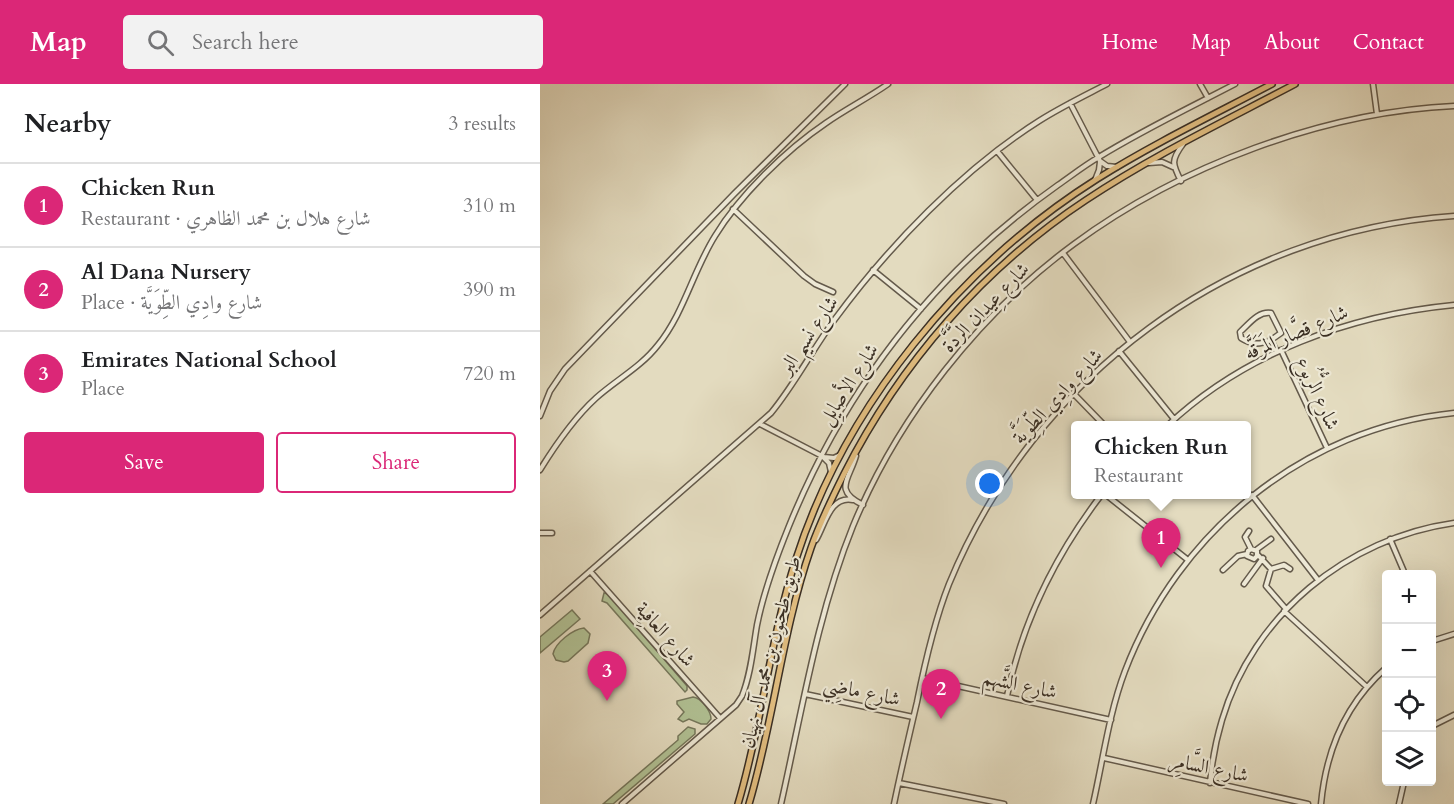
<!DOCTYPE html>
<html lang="en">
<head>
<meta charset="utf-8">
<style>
	body { margin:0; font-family:Cardo,Amiri,serif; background:#f2f2f2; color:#202124 }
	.controls { position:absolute; right:18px; bottom:18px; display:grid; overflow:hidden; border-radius:6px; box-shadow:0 6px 24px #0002 }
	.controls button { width:54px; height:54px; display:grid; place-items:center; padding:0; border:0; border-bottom:2px solid #e0e0e0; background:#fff; color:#202124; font:30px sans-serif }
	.you { position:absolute; left:450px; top:400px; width:21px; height:21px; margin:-15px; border:4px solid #fff; border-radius:50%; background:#1a73e8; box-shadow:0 0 0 9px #1a73e833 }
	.badge { display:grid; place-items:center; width:39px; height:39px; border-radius:50%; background:#db2777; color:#fff; font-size:20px; font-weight:700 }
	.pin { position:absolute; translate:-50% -50px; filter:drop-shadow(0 2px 3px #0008) }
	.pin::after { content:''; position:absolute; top:32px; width:21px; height:18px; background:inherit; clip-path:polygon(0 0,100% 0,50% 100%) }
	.popup { position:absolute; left:531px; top:337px; width:180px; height:78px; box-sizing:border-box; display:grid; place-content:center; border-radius:6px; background:#fff; filter:drop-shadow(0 2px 4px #0005); font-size:20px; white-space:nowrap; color:#757577 }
	.popup b { font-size:22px; color:#202124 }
	.popup::after { content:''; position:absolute; left:50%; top:100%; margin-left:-12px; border:12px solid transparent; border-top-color:#fff }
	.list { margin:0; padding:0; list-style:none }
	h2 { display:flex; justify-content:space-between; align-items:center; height:78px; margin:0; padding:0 24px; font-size:26px }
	h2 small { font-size:20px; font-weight:400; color:#757577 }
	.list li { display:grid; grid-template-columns:39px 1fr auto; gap:18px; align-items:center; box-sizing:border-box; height:84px; padding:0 24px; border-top:2px solid #e0e0e0 }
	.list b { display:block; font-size:22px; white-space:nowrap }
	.list p { margin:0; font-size:20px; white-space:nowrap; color:#757577 }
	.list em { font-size:20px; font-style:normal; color:#757577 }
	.actions { display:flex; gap:12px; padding:18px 24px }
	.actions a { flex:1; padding:14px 0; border:2px solid #db2777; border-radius:6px; text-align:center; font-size:21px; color:#db2777 }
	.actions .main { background:#db2777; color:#fff }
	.icon { flex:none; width:33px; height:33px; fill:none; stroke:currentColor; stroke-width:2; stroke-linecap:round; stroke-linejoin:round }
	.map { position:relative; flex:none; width:914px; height:720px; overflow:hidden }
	header { display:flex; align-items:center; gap:36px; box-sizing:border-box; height:84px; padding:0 30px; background:#db2777; color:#fff }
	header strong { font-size:28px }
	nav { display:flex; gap:33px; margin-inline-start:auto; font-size:21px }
	.search { width:420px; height:54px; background:#f2f2f2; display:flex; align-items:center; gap:15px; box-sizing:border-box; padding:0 21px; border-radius:6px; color:#757577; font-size:22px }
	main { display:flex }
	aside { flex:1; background:#fff }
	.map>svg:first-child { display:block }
	.green { fill:#b1c194; stroke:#76785c; stroke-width:1.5 }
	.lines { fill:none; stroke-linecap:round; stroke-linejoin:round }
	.minor-casing { stroke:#645a4b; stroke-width:7 }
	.major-casing { stroke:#3a2f24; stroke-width:8 }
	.minor { stroke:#ede8d5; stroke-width:4 }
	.major { stroke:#e2be80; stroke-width:5 }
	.labels { text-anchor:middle; stroke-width:4.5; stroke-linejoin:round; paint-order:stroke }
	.street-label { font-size:20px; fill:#3a2f24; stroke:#ede8d5 }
</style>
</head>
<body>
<header>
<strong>Map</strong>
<div class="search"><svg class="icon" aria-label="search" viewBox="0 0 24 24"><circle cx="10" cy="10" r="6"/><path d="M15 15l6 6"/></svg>Search here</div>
<nav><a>Home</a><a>Map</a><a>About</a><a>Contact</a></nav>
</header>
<main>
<aside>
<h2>Nearby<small>3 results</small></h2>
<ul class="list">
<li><span class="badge">1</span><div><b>Chicken Run</b><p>Restaurant · شارع هلال بن محمد الظاهري</p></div><em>310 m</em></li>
<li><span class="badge">2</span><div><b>Al Dana Nursery</b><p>Place · شارع وادِي الطِّوَيَّة</p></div><em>390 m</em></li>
<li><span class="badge">3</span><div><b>Emirates National School</b><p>Place</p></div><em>720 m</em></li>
</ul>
<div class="actions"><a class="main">Save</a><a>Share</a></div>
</aside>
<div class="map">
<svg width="914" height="720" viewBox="0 0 914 720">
	<rect width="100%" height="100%" fill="#e3dbbf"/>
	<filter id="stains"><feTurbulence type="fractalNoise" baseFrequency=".00333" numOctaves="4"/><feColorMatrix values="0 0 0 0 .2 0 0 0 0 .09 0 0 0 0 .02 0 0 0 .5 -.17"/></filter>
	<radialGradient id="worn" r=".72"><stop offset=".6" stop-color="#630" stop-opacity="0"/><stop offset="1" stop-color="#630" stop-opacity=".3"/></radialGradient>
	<path class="green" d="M64,509L68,510L147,602V606L145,608L67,519L62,517Z
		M32,526L40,535L0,569V553Z
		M44,544L50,550L48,559L28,577L24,578L16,576L13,570C15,559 33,545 44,544Z
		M153,613C161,614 171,627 171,635L167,640H161L149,635L143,638L138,635L144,628L137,620V617Z
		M148,643L155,645V650L73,720H63L138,656V652Z"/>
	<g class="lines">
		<defs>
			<path id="minor" d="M660,0L668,14
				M833,0L837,30
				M530,19L560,77L567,82L577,83
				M457,67L497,116
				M609,79L622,78L633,83
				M555,96L559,86L560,78
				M641,97C632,80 631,76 643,60
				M193,125L264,192L275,200L293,208
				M523,169L590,258
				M333,186L381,225
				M731,256C719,261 712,261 701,254L700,248C709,240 718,227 731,229L741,249L731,256L737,268
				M741,266L787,364
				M579,267L634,335
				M533,309L565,342
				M0,332L10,307L25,285L194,110L305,0
				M220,340L284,373L294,374L300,371
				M627,342C704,269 810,231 914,221
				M316,372C309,396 293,406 323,421
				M284,374L289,379L291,388
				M0,386C16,360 33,335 56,314C76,296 101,283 118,261C144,229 153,187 175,152C200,111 246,66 286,39C306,25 328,14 348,0
				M565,410L648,476
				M712,411L778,496
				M709,447L705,453L711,465L717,467V472L714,475L707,472L708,467L711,465
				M0,449H12
				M850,455L865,490
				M276,456C285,441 290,411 313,416
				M716,466L731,455
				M717,470L731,485L726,502L746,525
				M731,485L744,481L750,485
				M683,486L698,472L707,470
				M50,487L180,634
				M704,500L723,474
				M744,527L827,603
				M0,531L231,329C255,300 272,266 295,235C348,163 423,85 499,37C521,23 544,12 567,0
				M892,550L894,556
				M892,557L914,550
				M382,594L571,636
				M265,610L373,633
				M467,612C482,539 516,470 562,410
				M892,642L914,631
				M564,674L768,720
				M359,699L464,720
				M670,699C672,677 676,656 682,636C713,531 807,454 914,439
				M82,720L196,621L202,612C211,590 213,564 217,541C224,506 236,474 249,442C306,302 395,188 518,101C531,92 545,81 559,73C603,46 649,24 695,0
				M241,720C262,627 277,531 313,442C358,333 439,230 534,160C640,82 783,28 914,22
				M354,720C361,686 369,652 377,618C385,578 394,538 409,500C494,293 689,147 914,132
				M553,720C563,676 569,629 585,587C638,448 764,344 914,329
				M781,720C786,666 805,620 846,584
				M859,720L864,698"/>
			<path id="major" d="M198,720C222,640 230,555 256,475C305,322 421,181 557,95C613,60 673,31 732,0
				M209,720C234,636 242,547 271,464C280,438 292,414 304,390C360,280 443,184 546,116C612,72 685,37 755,0"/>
		</defs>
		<use href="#minor" class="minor-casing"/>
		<use href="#major" class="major-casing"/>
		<use href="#minor" class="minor"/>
		<use href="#major" class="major"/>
	</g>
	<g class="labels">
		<g class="street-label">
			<text transform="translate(445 223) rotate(-46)" y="7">شارع عِيدان الرَّدَّة</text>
			<text transform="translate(756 248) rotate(-23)" y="7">شارع قصَّار المَرَقَّه</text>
			<text transform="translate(268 251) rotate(-56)" y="7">شارع نسيم البر</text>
			<text transform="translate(308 300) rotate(-57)" y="7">شارع الأصايِل</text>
			<text transform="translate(778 309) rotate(65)" y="7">شارع الرُّبُوع</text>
			<text transform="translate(517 312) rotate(-47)" y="7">شارع وادِي الطِّوَيَّة</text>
			<text transform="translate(126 550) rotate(49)" y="7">شارع العافِية</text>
			<text transform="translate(230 568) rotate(-76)" y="7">طريق طحنون بن محمد آل نهيان</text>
			<text transform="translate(480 600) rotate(12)" y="7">شارع الشَّهم</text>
			<text transform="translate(322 607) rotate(12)" y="7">شارع ماضِي</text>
			<text transform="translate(669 683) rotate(12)" y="7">شارع السَّامِر</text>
		</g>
	</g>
	<rect width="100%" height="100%" filter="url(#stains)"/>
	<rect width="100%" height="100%" fill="url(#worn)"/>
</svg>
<div class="controls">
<button>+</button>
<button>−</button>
<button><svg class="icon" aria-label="locate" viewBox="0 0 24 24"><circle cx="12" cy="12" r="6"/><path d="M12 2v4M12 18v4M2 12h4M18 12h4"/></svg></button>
<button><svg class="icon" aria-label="layers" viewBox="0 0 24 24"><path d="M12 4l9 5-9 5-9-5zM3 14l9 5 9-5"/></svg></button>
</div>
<div class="you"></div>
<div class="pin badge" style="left:621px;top:484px">1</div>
<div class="popup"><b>Chicken Run</b>Restaurant</div>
<div class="pin badge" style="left:401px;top:635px">2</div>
<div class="pin badge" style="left:67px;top:617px">3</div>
</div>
</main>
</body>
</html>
